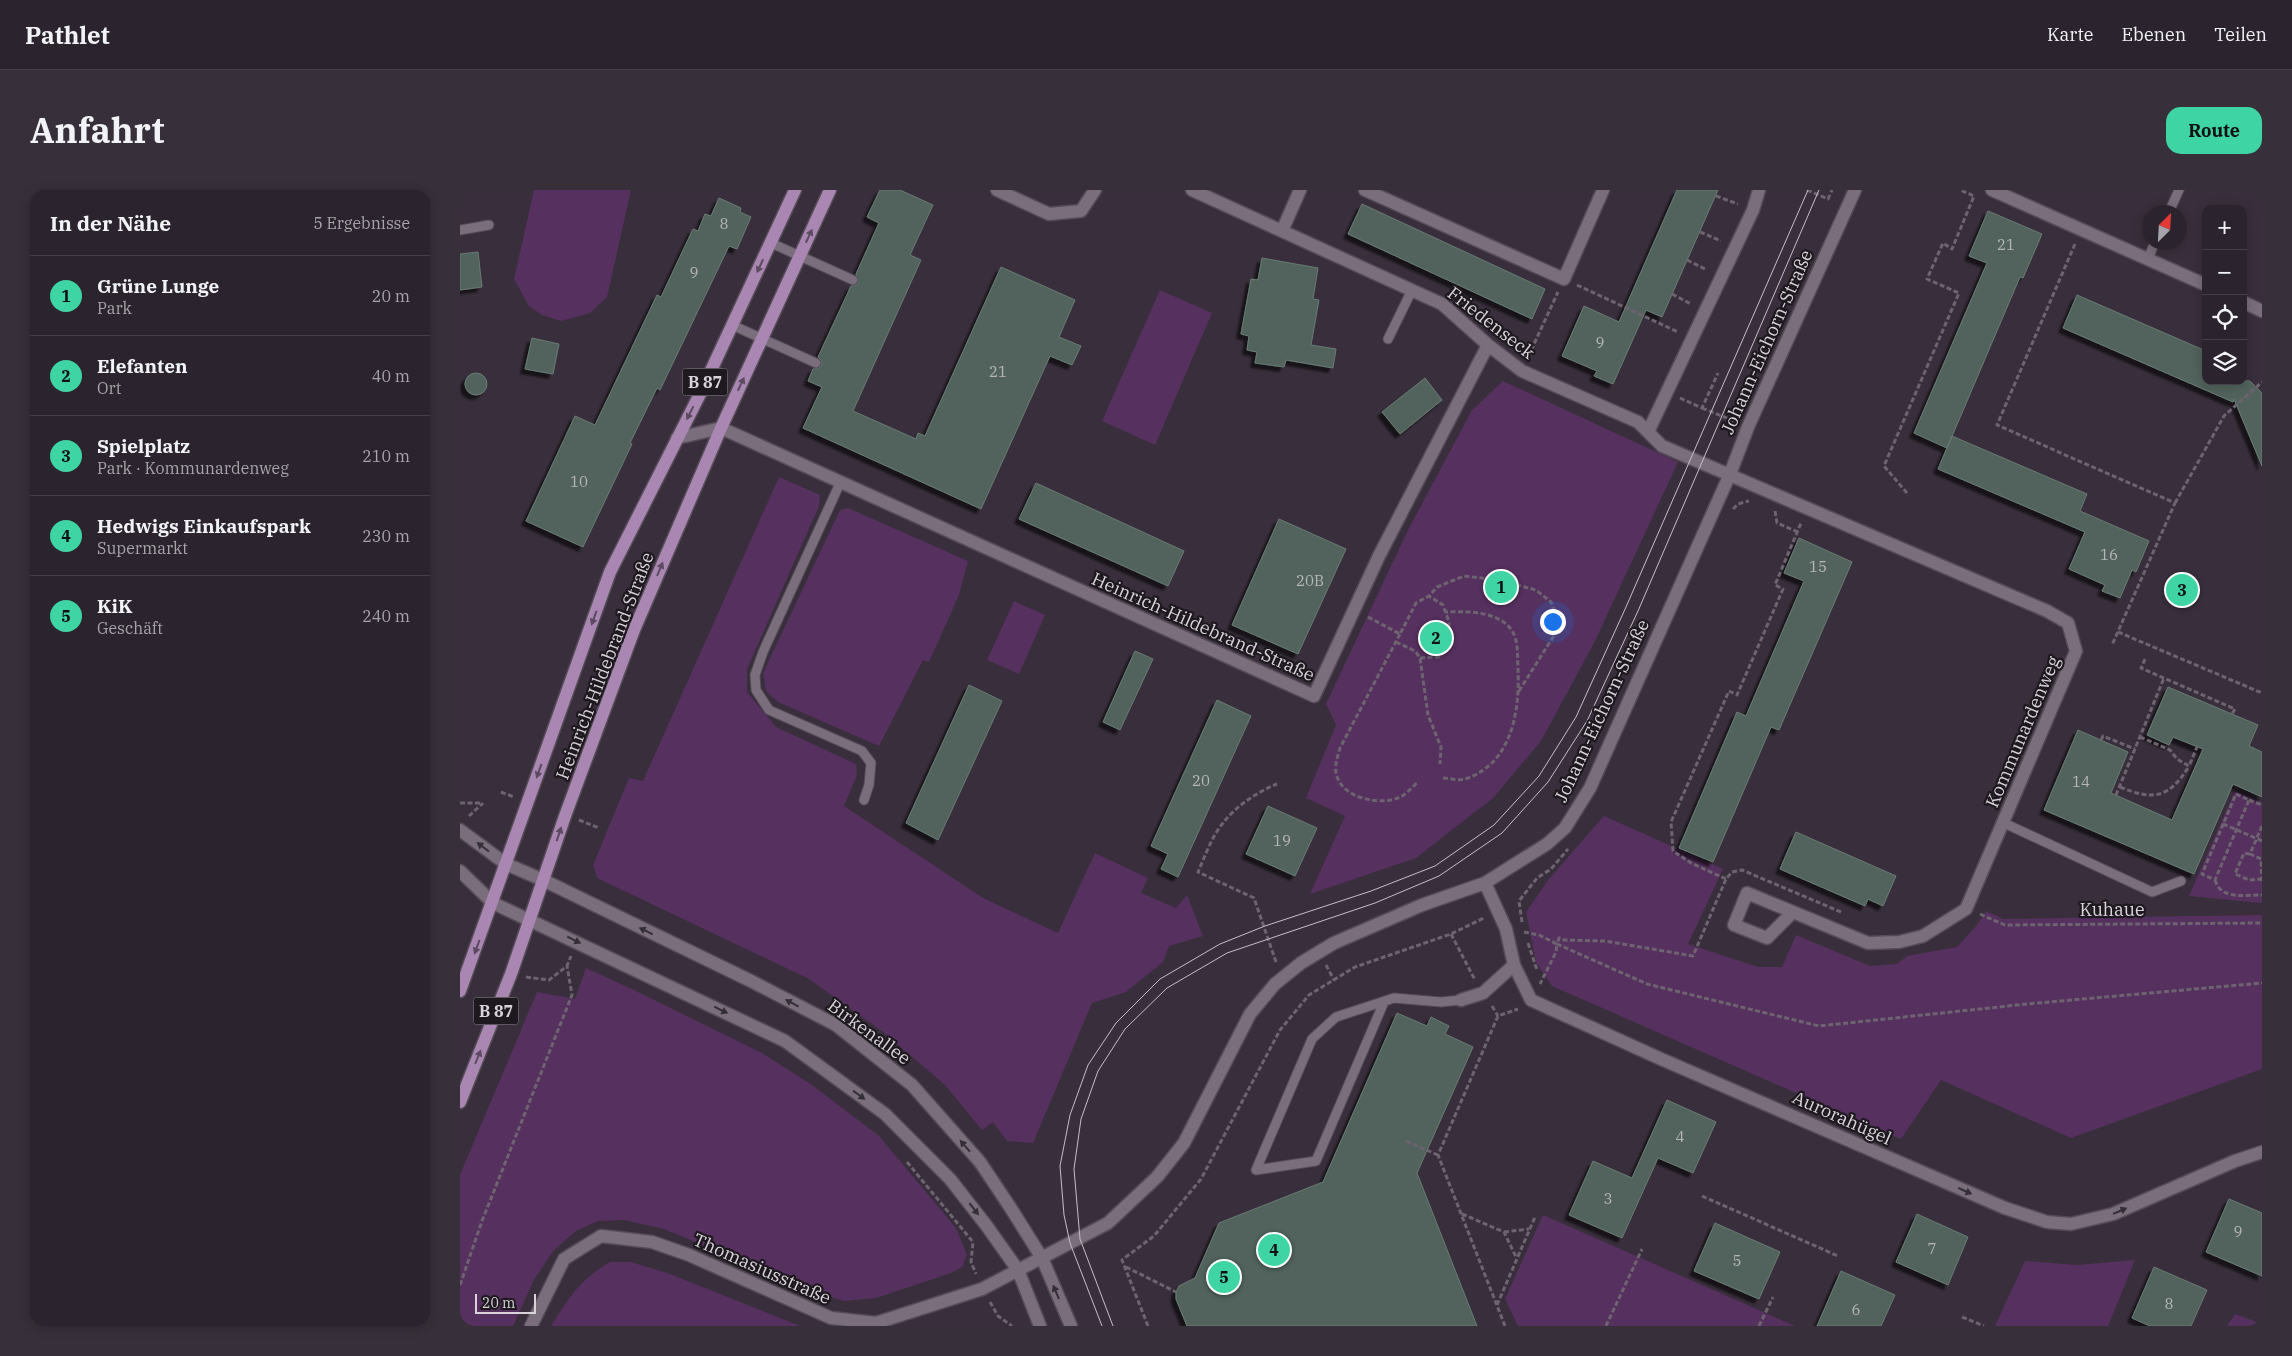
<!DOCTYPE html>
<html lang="de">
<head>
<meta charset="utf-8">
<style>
	body { margin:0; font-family:"IBM Plex Serif",serif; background:#372f39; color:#f1f3f6 }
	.controls { position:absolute; right:15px; top:15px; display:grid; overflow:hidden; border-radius:10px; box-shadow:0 2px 12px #0003 }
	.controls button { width:45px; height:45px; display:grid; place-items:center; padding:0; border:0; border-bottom:1px solid #474049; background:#2b232d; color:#f1f3f6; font:25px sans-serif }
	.compass { position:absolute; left:1682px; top:15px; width:45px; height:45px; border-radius:50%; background:#2b232d; box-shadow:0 2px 12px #0003; rotate:24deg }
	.scale { position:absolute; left:15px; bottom:12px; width:61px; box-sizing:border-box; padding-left:5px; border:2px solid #d9d2da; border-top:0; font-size:14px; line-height:18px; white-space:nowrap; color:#d9d2da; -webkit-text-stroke:4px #1d191f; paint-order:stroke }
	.you { position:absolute; left:1092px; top:431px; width:18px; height:18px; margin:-12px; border:4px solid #fff; border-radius:50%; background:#1a73e8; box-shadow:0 0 0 8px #1a73e833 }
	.badge { display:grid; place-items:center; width:32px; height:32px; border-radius:50%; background:#3ed4a3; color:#111; font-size:16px; font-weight:700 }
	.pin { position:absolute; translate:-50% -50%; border:2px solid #fff; box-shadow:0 1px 5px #0006 }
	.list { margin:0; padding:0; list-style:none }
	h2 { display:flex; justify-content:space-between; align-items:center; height:65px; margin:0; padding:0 20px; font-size:21px }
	h2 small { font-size:16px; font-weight:400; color:#a6a4aa }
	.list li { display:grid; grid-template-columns:32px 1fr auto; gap:15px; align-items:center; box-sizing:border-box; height:80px; padding:0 20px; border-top:1px solid #474049 }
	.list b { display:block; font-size:19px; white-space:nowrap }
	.list p { margin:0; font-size:16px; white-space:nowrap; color:#a6a4aa }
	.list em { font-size:16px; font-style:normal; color:#a6a4aa }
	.icon { flex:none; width:28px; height:28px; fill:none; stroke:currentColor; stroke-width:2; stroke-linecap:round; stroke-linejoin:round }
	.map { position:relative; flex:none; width:1802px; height:1136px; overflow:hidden; border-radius:15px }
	header { display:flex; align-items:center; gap:30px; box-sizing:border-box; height:70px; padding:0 25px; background:#2b232d; border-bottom:1px solid #474049 }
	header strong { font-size:24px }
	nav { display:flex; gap:28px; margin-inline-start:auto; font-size:18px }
	.intro { display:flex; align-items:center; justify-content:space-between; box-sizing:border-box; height:120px; padding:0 30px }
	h1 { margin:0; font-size:35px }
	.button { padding:12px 22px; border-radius:15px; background:#3ed4a3; color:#111; font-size:18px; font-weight:700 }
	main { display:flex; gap:30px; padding:0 30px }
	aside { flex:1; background:#2b232d; border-radius:15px; box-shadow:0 2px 12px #0003 }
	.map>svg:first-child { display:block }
	.green { fill:#56305f }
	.building { fill:#51635b; stroke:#687c73; filter:url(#shadow) }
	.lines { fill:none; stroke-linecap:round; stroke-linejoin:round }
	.service-casing { stroke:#544b56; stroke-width:11 }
	.minor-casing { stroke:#544b56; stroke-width:15 }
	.tertiary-casing { stroke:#544b56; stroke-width:15 }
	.primary-casing { stroke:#544b56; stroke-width:15 }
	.path { stroke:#6d6470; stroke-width:3; stroke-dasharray:5 2.5; stroke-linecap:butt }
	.service { stroke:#7a6e7d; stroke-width:9 }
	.minor { stroke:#7a6e7d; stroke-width:12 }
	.tertiary { stroke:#7a6e7d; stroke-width:12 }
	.primary { stroke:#a987b2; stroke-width:12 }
	.tram { stroke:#c5bec6; stroke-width:1 }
	.oneway { fill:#5c4a61 }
	.oneway2 { fill:#342e36 }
	.labels { text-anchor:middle; stroke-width:4.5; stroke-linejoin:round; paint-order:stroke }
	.number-label { font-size:15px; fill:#b7b6ba }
	.shield { fill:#1d191f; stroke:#a19aa2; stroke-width:1 }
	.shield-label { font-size:16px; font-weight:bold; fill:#d9d2da }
	.street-label { font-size:18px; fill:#d9d2da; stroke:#1d191f }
</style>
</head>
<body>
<header>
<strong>Pathlet</strong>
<nav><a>Karte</a><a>Ebenen</a><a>Teilen</a></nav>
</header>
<div class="intro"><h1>Anfahrt</h1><a class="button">Route</a></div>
<main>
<aside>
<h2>In der Nähe<small>5 Ergebnisse</small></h2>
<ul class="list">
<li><span class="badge">1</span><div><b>Grüne Lunge</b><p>Park</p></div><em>20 m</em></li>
<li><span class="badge">2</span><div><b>Elefanten</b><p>Ort</p></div><em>40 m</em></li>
<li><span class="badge">3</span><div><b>Spielplatz</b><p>Park · Kommunardenweg</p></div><em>210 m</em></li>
<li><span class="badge">4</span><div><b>Hedwigs Einkaufspark</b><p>Supermarkt</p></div><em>230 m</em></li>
<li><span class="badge">5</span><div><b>KiK</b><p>Geschäft</p></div><em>240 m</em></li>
</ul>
</aside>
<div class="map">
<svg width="1802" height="1136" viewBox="0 0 1802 1136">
	<defs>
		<filter id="shadow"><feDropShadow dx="-4.5" dy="4.5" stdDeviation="1" flood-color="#0009"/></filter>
	</defs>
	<rect width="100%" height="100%" fill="#392f3c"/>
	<path class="green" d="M74,0H171L147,107L130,123L101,131L82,125L69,116L54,89Z
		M700,100L752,123L695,255L642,231Z
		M1043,191L1218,272L1134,453L1081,551L1033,608L956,668L850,704L885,626L846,608L876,535L866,514L948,340L1012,220Z
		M319,287L360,305L359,316L287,479V502L316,537L396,574L397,585L384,616L523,708L598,743L635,663L688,688L681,703L716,718L727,705L743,746L709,756L703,772L666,802L632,813L573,953L547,951L533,932L522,940L485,895L423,842L349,789L137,688L133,675L169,588L183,591Z
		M388,318L508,371L499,405L469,472L463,470L419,556L318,512L306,501L303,483L380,320Z
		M554,411L585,425L559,484L527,470Z
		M1775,601L1802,612V713L1729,706Z
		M1144,626L1263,679L1228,754L1298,777H1322L1336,745L1410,776L1437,774L1447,766L1497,757L1517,735L1526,721L1543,729L1802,725V879L1611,948L1481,890L1441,949L1092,796L1076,772L1066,722L1089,689Z
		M126,778L174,800L302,863L352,895L419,946L496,1038L507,1065L502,1077L491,1083L416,1108L385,1111L360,1104L204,1039L164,1030L138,1031L116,1041L93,1061L74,1090L53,1136H0V985L77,802L115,809Z
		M1083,1025L1099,1032L1335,1136H1058L1045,1109Z
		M1675,1070L1648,1136H1535L1565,1071L1617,1075Z
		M150,1072H171L210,1084L340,1136H91C109,1108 120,1089 150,1072Z
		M1775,1124L1802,1134V1136H1767Z"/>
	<path class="building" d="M420,0H440L473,15L450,65L461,70L393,221L456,249L458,243L465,246L541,77L615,110L599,147L621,156L612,175L590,166L521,319L343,238L362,197L348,191L353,179L359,178L362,175L361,170L358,167L391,96L396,95L399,92L396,84L419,33L407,27Z
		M1217,0H1258L1202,127L1186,120L1153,194L1134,186L1137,181L1102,166L1124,116L1159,132Z
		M259,8L281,18L280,22L291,27L277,59L269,56L200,200L197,198L170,253L172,254L123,357L66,331L115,226L135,235L197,105L201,107L233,39L238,41L245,24L251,26Z
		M902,14L1085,99L1072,129L888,44Z
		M1528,21L1582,44L1563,88L1560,87L1487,258L1454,243L1527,73L1509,66Z
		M18,62L22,97L0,100V64Z
		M802,68L858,78L853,109L859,110L851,155L876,159L873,178L826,170L824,177L795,173L797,162L787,160L789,146L781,144L791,89L798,90Z
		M1617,105L1746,161V191H1790L1802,203V276L1774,209L1773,212L1603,138Z
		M72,148L99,154L93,184L65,179Z
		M5 194a11 11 0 1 1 22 0a11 11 0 1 1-22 0Z
		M965,188L982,210L940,244L922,222Z
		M1492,246L1627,304L1620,321L1689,351L1676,382L1672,380L1660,408L1642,401L1645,395L1609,379L1625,342L1478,279Z
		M576,293L724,361L708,396L559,329Z
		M819,329L886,359L838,464L772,435Z
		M1339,348L1392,372L1319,540L1311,537L1253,672L1219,658L1277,522L1286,526L1344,391L1324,383Z
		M675,461L693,469L660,540L643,532Z
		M509,495L542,511L478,650L446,633Z
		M1708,497L1798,535L1789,556L1802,562V607L1773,594L1734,684L1584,620L1618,540L1668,562L1651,603L1712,630L1743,559L1713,547L1709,555L1687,545Z
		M757,510L791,526L718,687L701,679L708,664L691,656Z
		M808,616L857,638L835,686L786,664Z
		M1336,642L1436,686L1423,716L1408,709L1405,716L1320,679Z
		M937,823L967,836L971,827L989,836L985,844L1013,857L957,983L1017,1136H727L716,1109V1102L719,1096L735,1088L759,1033L863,992Z
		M1207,910L1256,932L1233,983L1198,968L1162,1048L1109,1025L1133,971L1172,988Z
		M1769,1009L1802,1023V1086L1746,1062Z
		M1457,1024L1508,1047L1488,1095L1436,1072Z
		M1255,1033L1320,1062L1299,1109L1234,1081Z
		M1694,1077L1747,1100L1731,1136H1690L1672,1128Z
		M1381,1081L1435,1105L1421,1136H1357Z"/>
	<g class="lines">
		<defs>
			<path id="service" d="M1709,22L1719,0
				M0,40L29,35
				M311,53L393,90
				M1688,69L1695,52
				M272,135L356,173
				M928,149L952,100
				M381,291L303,462L295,485L296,500L309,520L402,561L411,573L409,595L404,610
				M1544,633L1692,702L1721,691
				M924,812L856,971L796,980L852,849L876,827L934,808L981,812L1001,810"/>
			<path id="minor" d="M537,0L589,24L621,21L635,0
				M732,0L982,114L1028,155L1062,181L1178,232L1202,256L1587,421L1608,433L1616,461L1506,719L1463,746L1439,752L1408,753L1287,703L1274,735L1307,748L1333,722
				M905,0L1104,89L1143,0
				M1532,0L1746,95
				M822,41L840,0
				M1783,112L1802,121
				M1188,242L1293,20L1299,0
				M217,248L261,238L854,506L919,366L1028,155
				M1025,693L1046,739L1054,775L1071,810L1201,869L1545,1018L1587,1032L1611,1034L1653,1024L1775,971L1802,962
				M1001,810L1023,803L1054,775
				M71,1136L104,1069L141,1046L192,1052L229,1065L371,1128L416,1133L522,1099L648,1033L697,987L724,953L790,824L815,794L841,773L874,753L962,715L1025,693L1087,654L1105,638L1130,598L1270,284L1288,237L1395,0"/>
			<path id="tertiary" d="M0,640L46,674L83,690L293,792L376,835L452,895L520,972L550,1017L582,1068L611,1136
				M0,681L33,713L325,851L425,924L490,989L526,1035L558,1080L580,1136"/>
			<path id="primary" d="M0,801L150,382L241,202L335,0
				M0,912L51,784L105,626L174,440L261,238L370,0"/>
		</defs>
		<use href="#service" class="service-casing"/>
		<use href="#minor" class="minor-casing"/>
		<use href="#tertiary" class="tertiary-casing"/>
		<use href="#primary" class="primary-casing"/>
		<path class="path" d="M1347,0L1368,9L1372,0
			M1256,6L1278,14
			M1240,42L1261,51
			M1615,54L1537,235L1715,313L1652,455
			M1227,70L1247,80
			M1117,95L1218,142
			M1212,104L1231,114
			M1068,167L1098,102
			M1220,208L1242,218L1258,183
			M1280,209L1287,194
			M1242,218L1274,231
			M1447,303L1424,276L1499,103L1467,89L1483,53L1492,59L1514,6L1500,0
			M1715,313L1764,226L1802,192
			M1273,319L1278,314L1289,311
			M1315,321L1317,333L1338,342
			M908,427L940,444L956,413L969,406L977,397L1004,386L1038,390L1076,400L1091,412L1095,424V444L1059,501
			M1658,442L1802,503
			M940,444L880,558C877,569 873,579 878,589C886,609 923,616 940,607C947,604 953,596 958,592
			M936,452L955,461L960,468L968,525L981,557L980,574
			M960,468L979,467L989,456V432L983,415L969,406
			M1685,469L1681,478L1775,519L1772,524
			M1680,547L1710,560L1717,569L1729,576L1737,557
			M1641,550L1643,546L1675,559
			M983,588C989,588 999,591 1005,589C1052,574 1060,521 1058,478C1057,464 1059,449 1050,438C1036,421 1005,421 986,422
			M1660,597C1693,611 1710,608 1729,576
			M41,602L54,607
			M1776,604L1789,610L1755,690L1742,684Z
			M1656,605L1704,488
			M1789,610L1802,615
			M0,613H22
			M9,626L23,613
			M119,630L139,638
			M1763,634L1802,651
			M1802,636L1790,664L1801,669L1802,693
			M1790,664L1784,663L1775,684L1789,690L1802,689
			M1266,689L1231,673L1213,661L1211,632L1269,501L1277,505L1323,399L1315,395L1341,333
			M1755,690C1761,710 1784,705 1802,705
			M1381,722L1282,680L1272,682L1266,689L1233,766L1145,751L1104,750L1099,748L1097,754L1187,794L1359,836L1567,814L1802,793
			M1520,724L1545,735L1802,733
			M1062,732L1059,711L1077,688L1091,679L1108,659
			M1064,742L1079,745L1097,754L1096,762L1080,794
			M991,744L1015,790
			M1068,753L1077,780
			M816,772L794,708L738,682C745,666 752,646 763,633C776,616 797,602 817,594
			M866,775L874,790
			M66,787L89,790L107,776L111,766
			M1032,816L1038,826
			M946,951L978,965
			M447,972L513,1052L511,1072L516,1084
			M1242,1006L1378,1066
			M1002,1024L1044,1042L1056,1067
			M1044,1042L1069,1039
			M666,1077L716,1102
			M0,1095L22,1031L112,805L107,776
			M530,1112L538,1126L552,1136
			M1037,1115L1075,1027
			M1502,1127L1524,1136
			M688,1136L662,1070L694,1046L741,989L820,840L849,805L895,777L991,744L1024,728
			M1045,1136L978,965L1038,826L1058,819
			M1146,1136L1182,1059
			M1299,1136L1313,1107"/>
		<use href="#service" class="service"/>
		<use href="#minor" class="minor"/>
		<use href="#tertiary" class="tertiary"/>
		<use href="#primary" class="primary"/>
		<path class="tram" d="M642,1136L610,1053L604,1025L600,976L610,925L628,875L656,833L700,789L760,754L805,736L911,701L975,676L1034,635L1079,586L1116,527L1166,417L1348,0
			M653,1136L620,1049L614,979L621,929L638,881L665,839L707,798L767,763L915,713L979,686L1042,643L1088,592L1127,531L1178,421L1359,0"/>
	</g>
	<defs><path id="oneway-solid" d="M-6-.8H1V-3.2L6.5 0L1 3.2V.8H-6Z" transform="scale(1.25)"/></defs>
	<g class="oneway">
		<use href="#oneway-solid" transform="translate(349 46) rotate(-65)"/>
		<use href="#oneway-solid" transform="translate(300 76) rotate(115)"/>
		<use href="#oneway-solid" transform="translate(281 194) rotate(-65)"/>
		<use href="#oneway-solid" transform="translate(230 223) rotate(117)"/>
		<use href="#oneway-solid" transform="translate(200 379) rotate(-67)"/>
		<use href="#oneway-solid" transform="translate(134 428) rotate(110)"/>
		<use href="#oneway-solid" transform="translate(79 581) rotate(110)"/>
		<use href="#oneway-solid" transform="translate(99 644) rotate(-71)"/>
		<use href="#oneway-solid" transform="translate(17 757) rotate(110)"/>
		<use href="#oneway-solid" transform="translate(18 867) rotate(-68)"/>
	</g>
	<g class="oneway2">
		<use href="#oneway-solid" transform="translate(23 657) rotate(-143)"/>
		<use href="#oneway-solid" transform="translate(186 741) rotate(-154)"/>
		<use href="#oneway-solid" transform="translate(114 750) rotate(26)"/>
		<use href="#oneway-solid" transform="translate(332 813) rotate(-152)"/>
		<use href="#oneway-solid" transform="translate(261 820) rotate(26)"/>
		<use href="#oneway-solid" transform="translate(399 905) rotate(36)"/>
		<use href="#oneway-solid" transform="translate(505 956) rotate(-131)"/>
		<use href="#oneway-solid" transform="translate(1505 1001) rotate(24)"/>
		<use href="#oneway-solid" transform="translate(514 1019) rotate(52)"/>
		<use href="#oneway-solid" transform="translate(1660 1021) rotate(-23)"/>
		<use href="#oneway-solid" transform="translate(596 1102) rotate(-113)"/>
	</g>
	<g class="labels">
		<g class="number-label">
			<text x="264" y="39">8</text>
			<text x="1546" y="60">21</text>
			<text x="234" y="88">9</text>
			<text x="1140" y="158">9</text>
			<text x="538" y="187">21</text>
			<text x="119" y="297">10</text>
			<text x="1649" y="370">16</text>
			<text x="1358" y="382">15</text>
			<text x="850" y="396">20B</text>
			<text x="741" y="596">20</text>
			<text x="1621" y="597">14</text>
			<text x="822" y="656">19</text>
			<text x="1220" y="952">4</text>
			<text x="1148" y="1014">3</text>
			<text x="1778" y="1047">9</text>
			<text x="1472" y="1064">7</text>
			<text x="1277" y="1076">5</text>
			<text x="1709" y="1119">8</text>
			<text x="1396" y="1125">6</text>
		</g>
		<g class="shield">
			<rect x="222.5" y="178.5" width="45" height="27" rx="4"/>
			<rect x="13.5" y="807.5" width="45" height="27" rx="4"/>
		</g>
		<g class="shield-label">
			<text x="245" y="198">B 87</text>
			<text x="36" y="827">B 87</text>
		</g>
		<g class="street-label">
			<text transform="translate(1031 133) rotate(38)" y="6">Friedenseck</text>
			<text transform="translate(1307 152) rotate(-66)" y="6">Johann-Eichorn-Straße</text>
			<text transform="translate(743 437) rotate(24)" y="6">Heinrich-Hildebrand-Straße</text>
			<text transform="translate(145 476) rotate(-69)" y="6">Heinrich-Hildebrand-Straße</text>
			<text transform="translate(1142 521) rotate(-65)" y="6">Johann-Eichorn-Straße</text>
			<text transform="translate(1563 542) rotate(-67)" y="6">Kommunardenweg</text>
			<text x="1652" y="726">Kuhaue</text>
			<text transform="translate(409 842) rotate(36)" y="6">Birkenallee</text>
			<text transform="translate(1382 928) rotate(24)" y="6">Aurorahügel</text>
			<text transform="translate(302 1079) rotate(24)" y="6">Thomasiusstraße</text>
		</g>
	</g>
</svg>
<div class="controls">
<button>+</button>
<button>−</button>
<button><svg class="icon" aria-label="locate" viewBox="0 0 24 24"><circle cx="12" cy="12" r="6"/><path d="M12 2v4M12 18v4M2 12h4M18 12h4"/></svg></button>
<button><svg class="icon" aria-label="layers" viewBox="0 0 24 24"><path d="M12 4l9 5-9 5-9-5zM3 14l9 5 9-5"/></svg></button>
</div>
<svg class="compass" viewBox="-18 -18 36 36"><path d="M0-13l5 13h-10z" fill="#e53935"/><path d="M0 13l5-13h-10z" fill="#a6a4aa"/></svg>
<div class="scale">20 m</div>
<div class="you"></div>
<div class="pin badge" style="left:1041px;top:397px">1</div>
<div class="pin badge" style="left:976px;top:448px">2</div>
<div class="pin badge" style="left:1722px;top:400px">3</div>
<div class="pin badge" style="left:814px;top:1060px">4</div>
<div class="pin badge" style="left:764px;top:1087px">5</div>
</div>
</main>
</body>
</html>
